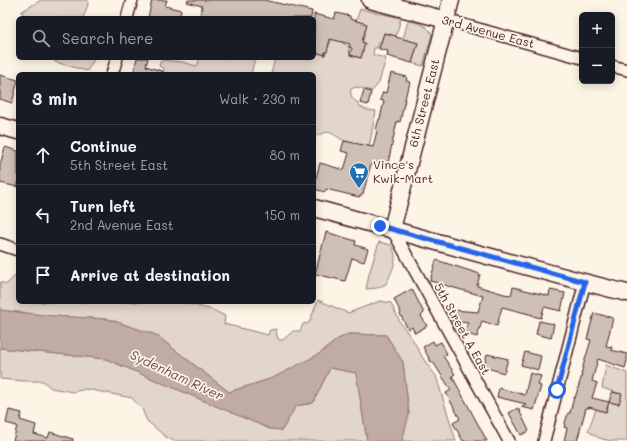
<!DOCTYPE html>
<html lang="en">
<head>
<meta charset="utf-8">
<style>
	body { margin:0; font-family:Mali,sans-serif; background:#20242c; color:#f1f3f6 }
	.controls { position:absolute; right:12px; top:12px; display:grid; overflow:hidden; border-radius:6px; box-shadow:0 2px 10px #0003 }
	.controls button { width:36px; height:36px; display:grid; place-items:center; padding:0; border:0; border-bottom:1px solid #363941; background:#171b24; color:#f1f3f6; font:20px sans-serif }
	.stop { position:absolute; width:12px; height:12px; margin:-9px; border:3px solid #2563eb; border-radius:50%; background:#fff }
	.stop.end { background:#2563eb; border-color:#fff; box-shadow:0 1px 4px #0008 }
	.list { margin:0; padding:0; list-style:none }
	h2 { display:flex; justify-content:space-between; align-items:center; height:52px; margin:0; padding:0 16px; font-size:17px }
	h2 small { font-size:13px; font-weight:400; color:#9ea1a6 }
	.list li { display:grid; grid-template-columns:26px 1fr auto; gap:12px; align-items:center; box-sizing:border-box; height:60px; padding:0 16px; border-top:1px solid #363941 }
	.list b { display:block; font-size:15px; white-space:nowrap }
	.list p { margin:0; font-size:13px; white-space:nowrap; color:#9ea1a6 }
	.list em { font-size:13px; font-style:normal; color:#9ea1a6 }
	.icon { flex:none; width:22px; height:22px; fill:none; stroke:currentColor; stroke-width:2; stroke-linecap:round; stroke-linejoin:round }
	.map { position:relative; flex:none; width:627px; height:441px; overflow:hidden }
	.search { position:absolute; background:#171b24; box-shadow:0 2px 10px #0003; left:16px; top:16px; width:300px; height:44px; display:flex; align-items:center; gap:10px; box-sizing:border-box; padding:0 14px; border-radius:6px; color:#9ea1a6; font-size:15px }
	.panel { position:absolute; background:#171b24; box-shadow:0 2px 10px #0003; left:16px; top:72px; width:300px; height:232px; border-radius:6px }
	.map>svg:first-child { display:block }
	.green { fill:#e2d5ca; stroke:#967a7a }
	.water { fill:#c0aca5; stroke:#917474 }
	.building { fill:#cfc0b7; stroke:#4a1f2b }
	.lines { fill:none; stroke-linecap:round; stroke-linejoin:round }
	.street-casing { stroke:#4a1f2b; stroke-width:14 }
	.secondary-casing { stroke:#4a1f2b; stroke-width:19 }
	.street { stroke:#fcf5e5; stroke-width:11 }
	.secondary { stroke:#fcf5e5; stroke-width:16 }
	.route { stroke:#2563eb; stroke-width:5 }
	.labels { text-anchor:middle; stroke-width:3.5; stroke-linejoin:round; paint-order:stroke }
	.street-label { font-size:12px; fill:#4a1f2b; stroke:#fcf5e5 }
	.poi-label { font-size:12px; fill:#4a1f2b; stroke:#fcf5e5; text-anchor:start }
	.water-label { font-size:13px; font-style:italic; fill:#6d4950; stroke:#fcf5e5 }
</style>
</head>
<body>
<div class="map">
<svg width="627" height="441" viewBox="0 0 627 441">
	<rect width="100%" height="100%" fill="#fcf5e5"/>
	<filter id="ink" filterUnits="userSpaceOnUse"><feTurbulence type="fractalNoise" baseFrequency=".025" numOctaves="2"/><feDisplacementMap in="SourceGraphic" scale="8" xChannelSelector="R" yChannelSelector="G"/><feConvolveMatrix kernelMatrix="1 2 1 2 8 2 1 2 1" color-interpolation-filters="sRGB"/></filter>
	<g filter="url(#ink)">
		<path class="green" d="M41,0H88V5L83,18H28L21,12Z
			M360,9L401,18L396,36L384,33L381,42H379L378,48H374L373,55L386,58L379,83L372,91L356,87L351,89C350,96 352,99 357,102L359,106L367,110L376,111L369,147C361,145 351,144 343,140C332,135 331,128 317,136L314,135V74H271L275,58H314V49L325,54L332,39L340,41L349,47L350,55L361,58L365,43L362,42L367,25L356,21Z
			M408,21C418,23 426,24 432,34L423,66L412,63L418,43L403,39Z
			M54,58H95L87,71L55,62Z
			M200,58H255L251,74H162L164,69L159,66L161,60L182,62L197,66Z
			M379,242L391,245C400,258 392,271 386,284L377,288L366,289L369,274Z
			M18,273V302H182L213,310L225,316L224,324L268,335L270,330L276,329L277,336L279,340H283L293,331H300L303,324L309,323L318,300L348,313L380,301L391,303L400,322L413,340L424,360L436,376L456,441H402L409,414L403,362L386,335L349,334L338,339L319,354L273,378L229,392L156,335L108,319L52,316L0,310V282L7,284Z
			M0,348L106,359L270,429L282,430L296,406L313,403L330,368L356,373L367,441H174L166,437L147,421L142,409L132,398L86,389L73,392L51,388L43,381H24L0,379Z
			M606,365L627,373V441H611L599,438L588,431L596,409L606,412L609,402L619,404L621,394L602,388Z"/>
		<path class="water" d="M0,310L52,316L108,319L156,335L229,392L273,378L319,354L338,339L348,334L386,335L403,362L409,414L402,441H367L356,373L330,368L313,403L296,406L282,430L270,429L106,359L0,348Z"/>
		<path class="building" d="M152,0H167L165,6L181,10L179,18H148Z
			M188,0H264L312,11L311,18H209L200,15L202,6L187,2Z
			M336,13L350,16V19L367,24L362,42L365,43L361,58L350,55L352,48L349,47L350,44L330,39L327,52H325V55L314,52V14L334,19Z
			M384,33L396,36V37L418,43L412,63L387,56L388,51L379,49Z
			M137,58H148L146,66L164,72V74H133Z
			M391,73L407,77L406,81L410,82L408,90H407L400,122L397,121L387,168L371,164L363,194L359,197L326,189L325,192L314,189V185L320,163L344,170L349,153L341,151L344,141L373,147L377,131L376,130L379,119H380L384,101L380,100L383,92L386,93Z
			M0,75L18,80L12,103L0,99Z
			M364,90L371,92L368,105L360,103Z
			M5,147L18,151V187L0,183V165Z
			M326,232L356,241L355,245L368,249L364,262L352,258L345,281L315,274Z
			M436,260L480,274L477,286L504,294L511,295L513,287L549,296L550,290L565,293L561,311L544,307L541,318L533,316V315L502,307L497,326L482,321L477,337L464,333L468,323L452,321L453,310L478,312L483,296L430,281Z
			M412,289L424,313L421,316L427,326L415,333L412,327L408,329L400,314L401,313L394,299Z
			M594,313L613,318L606,346L612,347L611,350L627,354V361L625,368L598,359L592,381L597,383L592,398L609,402L606,412L589,407V408H586L577,441H564L567,428L564,427L568,413H570L574,397L575,398L582,375H581L584,363L591,340L587,339Z
			M539,321L554,324L551,338L536,334Z
			M433,341L435,345L441,342L447,354L443,356L455,374L452,376L487,441H463L453,423L460,419L446,393L451,390L433,362H431L423,347Z
			M525,352L541,356L538,370L521,365Z
			M487,354L508,359L504,373L484,367Z
			M530,373L541,376L538,385L541,386L534,410L521,407L526,404L497,397L499,388L525,395Z
			M612,392L622,394L619,404L609,402Z
			M518,408L529,431L521,435L509,413Z
			M9,410L22,413L20,420L36,425L34,434L48,438L50,432L73,439V441H13L17,426L6,423Z"/>
		<g class="lines">
			<defs>
				<path id="street" d="M127,18L132,0
					M446,20L582,58
					M612,66L627,70
					M112,74L117,58
					M392,229L509,441
					M0,244L18,250
					M544,441L585,282"/>
				<g id="secondary">
					<path d="M370,0L446,20"/>
					<path d="M0,126L18,131"/>
					<path d="M314,208C418,236 522,267 627,293"/>
					<path id="s1" d="M392,229L451,0"/>
				</g>
			</defs>
			<use href="#street" class="street-casing"/>
			<use href="#secondary" class="secondary-casing"/>
			<use href="#street" class="street"/>
			<use href="#secondary" class="secondary"/>
		</g>
	</g>
	<g class="lines" filter="url(#ink)">
		<path class="route" d="M380,226L585,282L557,390"/>
	</g>
	<defs>
		<symbol id="supermarket-pin" viewBox="-11 -11 22 30"><path d="M0 17L-7.5 6A9.5 9.5 0 1 1 7.5 6Z" fill="#1f6fb2" stroke="#fcf5e5"/><path d="M-6-5.5h2.5l.6 2H6L4.5 2H-2.5L-4.4-4H-6ZM-1.5 3.2a1.3 1.3 0 1 0 .1 0ZM3 3.2a1.3 1.3 0 1 0 .1 0Z" fill="#fff"/></symbol>
	</defs>
	<g fill-rule="evenodd">
		<use href="#supermarket-pin" x="348" y="161" width="22" height="30"/>
	</g>
	<g class="labels">
		<g class="street-label">
			<text transform="translate(488 32) rotate(15)" y="4">3rd Avenue East</text>
			<text dy="4" stroke="none"><textPath href="#s1" startOffset="130">6th Street East</textPath></text>
			<text transform="translate(462 329) rotate(61)" y="4">5th Street A East</text>
		</g>
		<g class="poi-label">
			<text x="373" y="169">Vince's<tspan x="373" dy="14">Kwik-Mart</tspan></text>
		</g>
		<g class="water-label">
			<text transform="translate(177 375) rotate(25)" y="5">Sydenham River</text>
		</g>
	</g>
</svg>
<div class="controls">
<button>+</button>
<button>−</button>
</div>
<div class="stop" style="left:557px;top:390px"></div>
<div class="stop end" style="left:380px;top:226px"></div>
<div class="search"><svg class="icon" aria-label="search" viewBox="0 0 24 24"><circle cx="10" cy="10" r="6"/><path d="M15 15l6 6"/></svg>Search here</div>
<section class="panel">
<h2>3 min<small>Walk · 230 m</small></h2>
<ul class="list">
<li><svg class="icon" aria-label="ahead" viewBox="0 0 24 24"><path d="M12 20V5M6 11l6-6 6 6"/></svg><div><b>Continue</b><p>5th Street East</p></div><em>80 m</em></li>
<li><svg class="icon" aria-label="left" viewBox="0 0 24 24"><path d="M17 20v-9H6M10 6l-5 5 5 5"/></svg><div><b>Turn left</b><p>2nd Avenue East</p></div><em>150 m</em></li>
<li><svg class="icon" aria-label="arrive" viewBox="0 0 24 24"><path d="M6 21V4h12l-3 4 3 4H6"/></svg><div><b>Arrive at destination</b></div></li>
</ul>
</section>
</div>
</body>
</html>
